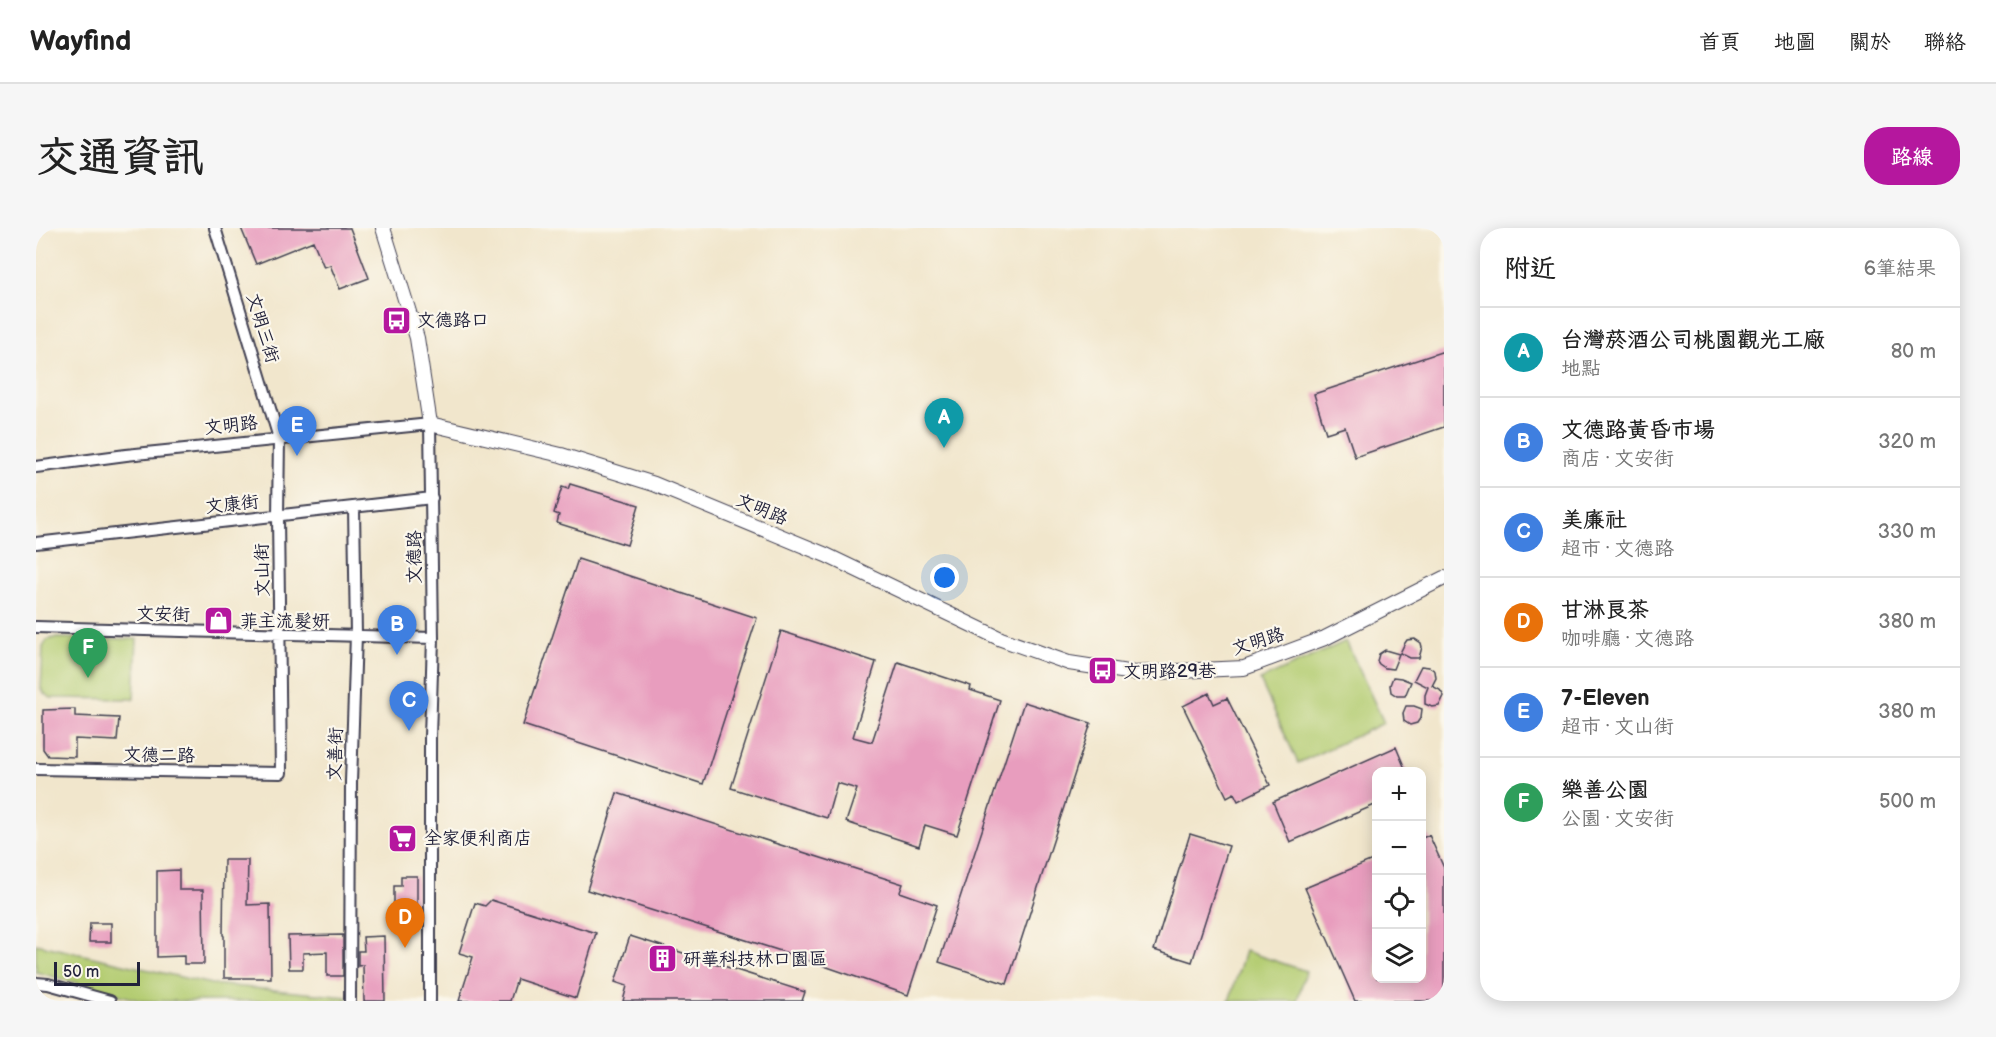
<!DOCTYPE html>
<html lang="zh-TW">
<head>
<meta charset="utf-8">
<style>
	body { margin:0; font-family:"Balsamiq Sans","LXGW WenKai TC",sans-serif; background:#f6f6f6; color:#222 }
	.controls { position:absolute; right:18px; bottom:18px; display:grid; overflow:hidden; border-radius:12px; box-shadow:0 3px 15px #0003 }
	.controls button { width:54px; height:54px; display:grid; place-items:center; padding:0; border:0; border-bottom:2px solid #e0e0e0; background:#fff; color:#222; font:30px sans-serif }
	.scale { position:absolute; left:18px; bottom:15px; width:86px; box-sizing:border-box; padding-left:6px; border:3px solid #22223b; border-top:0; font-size:16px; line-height:21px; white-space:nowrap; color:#22223b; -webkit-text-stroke:4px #fbf7ec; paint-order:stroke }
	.you { position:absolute; left:909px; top:350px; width:21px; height:21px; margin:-15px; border:4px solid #fff; border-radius:50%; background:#1a73e8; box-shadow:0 0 0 9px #1a73e833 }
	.badge { display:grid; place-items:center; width:39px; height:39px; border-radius:50%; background:#b5179e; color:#fff; font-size:20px; font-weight:700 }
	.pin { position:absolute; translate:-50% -50px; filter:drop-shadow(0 2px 3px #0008) }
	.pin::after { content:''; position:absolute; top:32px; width:21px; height:18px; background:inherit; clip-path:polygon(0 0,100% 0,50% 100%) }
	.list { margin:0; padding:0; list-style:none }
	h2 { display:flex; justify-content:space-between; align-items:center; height:78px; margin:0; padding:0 24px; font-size:26px }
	h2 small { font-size:20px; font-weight:400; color:#767676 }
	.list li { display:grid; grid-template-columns:39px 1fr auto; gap:18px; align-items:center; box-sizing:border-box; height:90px; padding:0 24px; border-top:2px solid #e0e0e0 }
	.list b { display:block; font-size:22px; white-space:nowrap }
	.list p { margin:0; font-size:20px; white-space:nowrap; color:#767676 }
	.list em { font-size:20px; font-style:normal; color:#767676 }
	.icon { flex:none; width:33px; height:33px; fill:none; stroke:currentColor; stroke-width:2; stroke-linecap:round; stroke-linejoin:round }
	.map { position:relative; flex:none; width:1408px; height:773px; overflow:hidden; border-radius:24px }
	header { display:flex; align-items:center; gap:36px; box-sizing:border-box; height:84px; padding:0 30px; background:#fff; border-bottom:2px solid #e0e0e0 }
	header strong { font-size:28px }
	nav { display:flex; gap:33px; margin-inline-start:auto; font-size:21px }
	.intro { display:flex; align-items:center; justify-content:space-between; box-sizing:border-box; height:144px; padding:0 36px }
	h1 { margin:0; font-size:42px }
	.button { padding:15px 27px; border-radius:24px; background:#b5179e; color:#fff; font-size:21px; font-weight:700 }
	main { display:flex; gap:36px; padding:0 36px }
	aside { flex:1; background:#fff; border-radius:24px; box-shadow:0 3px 15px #0003 }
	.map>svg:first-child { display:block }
	.green { fill:#b3cc71; stroke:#6a7756; stroke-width:1.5 }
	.building { fill:#e89dbe }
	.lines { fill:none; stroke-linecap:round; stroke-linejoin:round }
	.minor-casing { stroke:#413f51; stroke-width:14 }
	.tertiary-casing { stroke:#413f51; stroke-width:16 }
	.minor { stroke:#fff; stroke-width:10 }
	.tertiary { stroke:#fff; stroke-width:14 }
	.labels { text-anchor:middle; stroke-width:4.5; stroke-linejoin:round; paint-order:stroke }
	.poi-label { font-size:18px; fill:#22223b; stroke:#fbf7ec; text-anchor:start }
	.street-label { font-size:18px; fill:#22223b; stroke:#fbf7ec }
</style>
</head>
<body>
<header>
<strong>Wayfind</strong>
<nav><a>首頁</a><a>地圖</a><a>關於</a><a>聯絡</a></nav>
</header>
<div class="intro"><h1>交通資訊</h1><a class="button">路線</a></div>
<main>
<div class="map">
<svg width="1408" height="773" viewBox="0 0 1408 773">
	<rect width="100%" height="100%" fill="#fbf7ec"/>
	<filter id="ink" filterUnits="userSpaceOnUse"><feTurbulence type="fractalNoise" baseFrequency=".0167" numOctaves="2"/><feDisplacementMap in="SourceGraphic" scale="12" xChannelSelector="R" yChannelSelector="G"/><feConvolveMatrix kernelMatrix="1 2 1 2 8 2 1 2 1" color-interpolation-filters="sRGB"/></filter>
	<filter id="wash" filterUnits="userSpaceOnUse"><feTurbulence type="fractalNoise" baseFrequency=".008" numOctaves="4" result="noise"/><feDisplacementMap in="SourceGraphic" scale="24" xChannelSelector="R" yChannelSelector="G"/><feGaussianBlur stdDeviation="1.35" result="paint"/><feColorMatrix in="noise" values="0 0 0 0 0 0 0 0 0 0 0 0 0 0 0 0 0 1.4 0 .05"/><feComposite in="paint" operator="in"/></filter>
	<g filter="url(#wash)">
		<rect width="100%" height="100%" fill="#f1e6cc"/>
		<path class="green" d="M18,410L101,411L98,471L15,470L9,466L5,461L7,419L11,412Z
			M1310,413L1348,495L1262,535L1224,452Z
			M0,716L175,756L311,769V773H106L0,744Z
			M1209,723L1270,743L1261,773H1193Z"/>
		<g id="blocks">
			<path class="building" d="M205,0H314L333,50L304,61L294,37L288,39L277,13L220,36Z
				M1408,123V199L1319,229L1309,199L1290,205L1278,166Z
				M534,256L603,277L591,317L521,295L523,287L518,285L526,259L532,261Z
				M542,331L721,390L667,556L487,497Z
				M745,403L840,434L817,509L836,514L862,434L935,458L934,462L964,472L921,607L889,597L883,618L810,594L821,561L801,555L791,590L695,560Z
				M1379,411L1385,415L1386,419L1383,430H1374L1364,425L1369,415L1371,412Z
				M1349,422L1363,426L1357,441L1349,440L1343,436L1341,433L1343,426Z
				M1385,438L1393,439L1399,443L1400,450L1396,458L1404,462L1408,468L1403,478L1396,479L1389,476V467L1392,459L1378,452Z
				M1357,449L1365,450L1375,454L1369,468H1361L1355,464L1354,457Z
				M1173,465L1178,476L1191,470L1234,557L1202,573L1198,565L1191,569L1147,478Z
				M988,474L1055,495L971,756L903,734Z
				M1370,478H1378L1386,481L1385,489L1381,495L1374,497L1368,493L1367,485Z
				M39,481V488L83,490L81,513L39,511V529L12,528L7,521V482Z
				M1360,519L1370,543H1341V576L1254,614L1237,574Z
				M581,565L867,656L864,664L901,677L872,767L748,724L551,662Z
				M1154,606L1193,618L1156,734L1118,722Z
				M1393,607L1408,640V773H1319L1269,660L1341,630V750H1386V610Z
				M188,632H212L211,677L234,676L235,750H188V708L187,707Z
				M143,642V662H167L168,736H148V728L121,729V643Z
				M365,648H381V693H358V658H365Z
				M455,672L560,705L540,770L481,751L474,773H423L437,729L423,725L439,675L449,678Z
				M54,695H75V714H53Z
				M307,707V748H291V724L267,725V741H253L252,708Z
				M348,708L349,773H328L327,737L322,738V723H328L327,709Z
				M594,708L769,764L766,773H587L591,758L579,754Z"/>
		</g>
	</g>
	<g filter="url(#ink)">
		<use href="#blocks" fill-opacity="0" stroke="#413f51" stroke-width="1.5"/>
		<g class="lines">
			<defs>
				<path id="minor" d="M0,239L90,227L394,196L397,410L394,509V773
					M0,315L396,270
					M0,399L397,410
					M0,541L245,545L242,288L243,210L179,0
					M0,755L12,756L74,773
					M314,773L315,554L320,407L318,280"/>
				<path id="tertiary" d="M347,0L381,110L394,196L525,227L618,256L790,327L965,411L1033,435L1098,445L1208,440L1289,410L1408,350"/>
			</defs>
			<use href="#minor" class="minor-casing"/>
			<use href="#tertiary" class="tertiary-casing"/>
			<use href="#minor" class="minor"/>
			<use href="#tertiary" class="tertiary"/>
		</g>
	</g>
	<defs>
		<symbol id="bus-square" viewBox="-11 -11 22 22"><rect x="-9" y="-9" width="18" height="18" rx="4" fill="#b5179e" stroke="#fbf7ec"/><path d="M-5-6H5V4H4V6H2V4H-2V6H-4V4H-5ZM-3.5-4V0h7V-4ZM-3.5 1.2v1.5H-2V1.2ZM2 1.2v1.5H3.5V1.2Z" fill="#fff"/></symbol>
		<symbol id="shop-square" viewBox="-11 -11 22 22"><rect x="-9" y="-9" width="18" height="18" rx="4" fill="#b5179e" stroke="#fbf7ec"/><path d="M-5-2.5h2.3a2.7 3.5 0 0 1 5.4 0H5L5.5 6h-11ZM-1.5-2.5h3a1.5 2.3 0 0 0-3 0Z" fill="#fff"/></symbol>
		<symbol id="supermarket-square" viewBox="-11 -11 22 22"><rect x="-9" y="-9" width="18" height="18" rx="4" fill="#b5179e" stroke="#fbf7ec"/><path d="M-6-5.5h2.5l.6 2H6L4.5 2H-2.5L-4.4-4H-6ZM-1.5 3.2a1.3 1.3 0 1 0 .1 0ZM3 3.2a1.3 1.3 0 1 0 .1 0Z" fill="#fff"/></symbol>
		<symbol id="building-square" viewBox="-11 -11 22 22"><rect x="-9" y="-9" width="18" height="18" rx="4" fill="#b5179e" stroke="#fbf7ec"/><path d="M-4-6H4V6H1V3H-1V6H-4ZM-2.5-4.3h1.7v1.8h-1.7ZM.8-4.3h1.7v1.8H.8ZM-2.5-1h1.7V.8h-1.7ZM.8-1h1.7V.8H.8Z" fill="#fff"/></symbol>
	</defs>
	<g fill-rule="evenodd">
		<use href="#bus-square" x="344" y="76" width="33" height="33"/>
		<use href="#shop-square" x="166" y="376" width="33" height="33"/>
		<use href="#bus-square" x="1050" y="426" width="33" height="33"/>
		<use href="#supermarket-square" x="350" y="594" width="33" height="33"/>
		<use href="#building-square" x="610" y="714" width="33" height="33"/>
	</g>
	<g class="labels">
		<g class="poi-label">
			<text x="381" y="98">文德路口</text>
			<text x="204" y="399">菲主流髮妍</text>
			<text x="1087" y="449">文明路29巷</text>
			<text x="388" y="616">全家便利商店</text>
			<text x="647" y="737">研華科技林口園區</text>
		</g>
		<g class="street-label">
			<text transform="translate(227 100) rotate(73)" y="6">文明三街</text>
			<text transform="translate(195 197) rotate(-6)" y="6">文明路</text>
			<text transform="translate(196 276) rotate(-6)" y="6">文康街</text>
			<text transform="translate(726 281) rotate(23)" y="6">文明路</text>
			<text transform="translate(378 329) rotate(-90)" y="6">文德路</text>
			<text transform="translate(226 342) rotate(-91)" y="6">文山街</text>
			<text transform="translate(127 386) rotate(1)" y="6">文安街</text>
			<text transform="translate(1222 413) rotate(-17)" y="6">文明路</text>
			<text transform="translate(299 526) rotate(-88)" y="6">文善街</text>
			<text transform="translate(123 527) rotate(1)" y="6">文德二路</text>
		</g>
	</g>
</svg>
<div class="controls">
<button>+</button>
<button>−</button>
<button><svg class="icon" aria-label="locate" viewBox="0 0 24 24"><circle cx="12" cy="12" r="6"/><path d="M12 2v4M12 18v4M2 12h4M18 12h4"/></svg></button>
<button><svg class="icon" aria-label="layers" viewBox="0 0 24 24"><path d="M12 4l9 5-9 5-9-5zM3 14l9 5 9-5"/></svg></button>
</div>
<div class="scale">50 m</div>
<div class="you"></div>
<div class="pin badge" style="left:908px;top:220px;background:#0f9aa8">A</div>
<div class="pin badge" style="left:361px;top:427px;background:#3f7fe0">B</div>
<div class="pin badge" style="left:373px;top:503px;background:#3f7fe0">C</div>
<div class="pin badge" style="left:369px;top:720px;background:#e8710a">D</div>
<div class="pin badge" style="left:261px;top:228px;background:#3f7fe0">E</div>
<div class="pin badge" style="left:52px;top:450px;background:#2e9e5b">F</div>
</div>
<aside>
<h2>附近<small>6筆結果</small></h2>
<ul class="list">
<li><span class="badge" style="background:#0f9aa8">A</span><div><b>台灣菸酒公司桃園觀光工廠</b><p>地點</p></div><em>80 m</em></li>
<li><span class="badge" style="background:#3f7fe0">B</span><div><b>文德路黃昏市場</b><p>商店 · 文安街</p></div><em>320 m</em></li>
<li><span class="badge" style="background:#3f7fe0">C</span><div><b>美廉社</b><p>超市 · 文德路</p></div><em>330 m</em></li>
<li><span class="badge" style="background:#e8710a">D</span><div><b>甘淋良茶</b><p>咖啡廳 · 文德路</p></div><em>380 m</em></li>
<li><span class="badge" style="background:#3f7fe0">E</span><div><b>7-Eleven</b><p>超市 · 文山街</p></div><em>380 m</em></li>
<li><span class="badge" style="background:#2e9e5b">F</span><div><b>樂善公園</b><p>公園 · 文安街</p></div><em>500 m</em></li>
</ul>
</aside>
</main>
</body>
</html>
